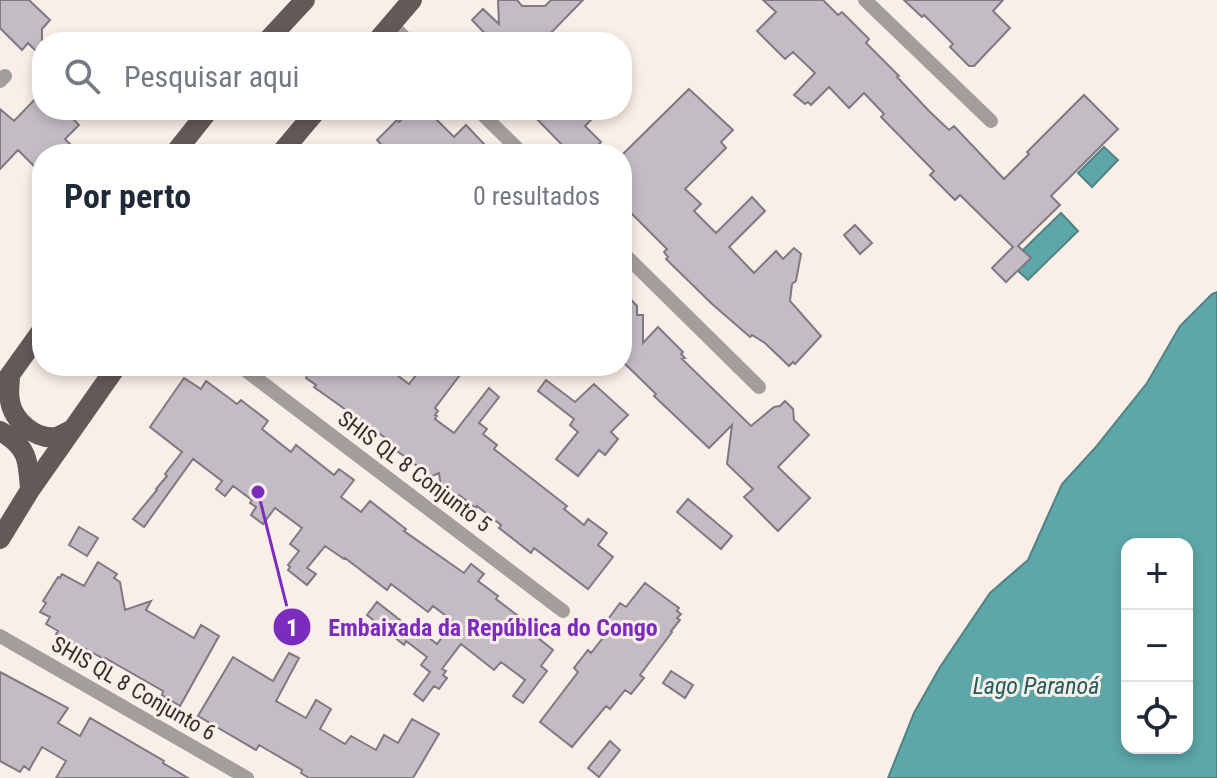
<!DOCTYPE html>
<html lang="pt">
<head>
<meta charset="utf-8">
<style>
	body { margin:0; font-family:"Roboto Condensed",sans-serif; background:#f2f2f3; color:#1f2937 }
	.controls { position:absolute; right:24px; bottom:24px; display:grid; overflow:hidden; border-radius:16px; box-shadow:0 4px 12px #0003 }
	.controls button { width:72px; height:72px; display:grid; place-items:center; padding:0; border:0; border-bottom:2px solid #e0e1e3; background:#fff; color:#1f2937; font:40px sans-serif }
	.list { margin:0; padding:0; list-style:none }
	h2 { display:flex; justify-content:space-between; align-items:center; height:104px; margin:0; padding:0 32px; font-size:34px }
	h2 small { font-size:26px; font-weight:400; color:#747a83 }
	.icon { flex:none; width:44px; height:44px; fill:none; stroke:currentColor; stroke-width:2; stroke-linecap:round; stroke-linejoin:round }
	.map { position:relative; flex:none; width:1217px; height:778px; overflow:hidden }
	.search { position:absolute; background:#fff; box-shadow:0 4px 12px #0003; left:32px; top:32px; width:600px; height:88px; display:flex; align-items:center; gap:20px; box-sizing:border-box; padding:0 28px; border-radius:32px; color:#747a83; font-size:30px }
	.panel { position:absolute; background:#fff; box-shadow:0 4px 12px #0003; left:32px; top:144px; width:600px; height:232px; border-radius:32px }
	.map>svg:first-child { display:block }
	.water { fill:#5da7a8; stroke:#518383; stroke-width:2; fill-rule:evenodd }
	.building { fill:#c3bcc4; stroke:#807981; stroke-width:2 }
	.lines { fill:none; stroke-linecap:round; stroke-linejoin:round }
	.street { stroke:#a39e9c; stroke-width:14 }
	.primary { stroke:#635a57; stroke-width:20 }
	.labels { text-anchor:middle; stroke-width:6; stroke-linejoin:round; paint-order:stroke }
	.street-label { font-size:22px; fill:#35302e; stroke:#f9eee8 }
	.water-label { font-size:24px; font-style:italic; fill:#205e60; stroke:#f9eee8 }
	.leader { fill:none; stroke:#7b2cbf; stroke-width:3 }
	.callout-dot { fill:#7b2cbf; stroke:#f9eee8; stroke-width:3 }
	.mark-label { font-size:24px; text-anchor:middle; font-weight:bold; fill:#fff }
	.callout-label { font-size:24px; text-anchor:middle; font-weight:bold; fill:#7b2cbf; stroke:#f9eee8; stroke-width:6; stroke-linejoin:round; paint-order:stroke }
</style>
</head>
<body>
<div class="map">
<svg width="1217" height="778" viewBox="0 0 1217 778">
	<rect width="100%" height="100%" fill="#f9eee8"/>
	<path class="water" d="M1104,147L1118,160L1092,187L1078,173Z
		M1061,213L1078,231L1028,280L1017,270L1030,257L1023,250Z
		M1217,292V778H888L914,713L940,667L990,593L1028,560L1062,484L1095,448L1147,383L1180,326L1212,294ZM1187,544V748H1127V544Z"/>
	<path class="building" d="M0,0H29L50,20L42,29V57L28,43L22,50L0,28Z
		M498,0H517L522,6H545L551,0H583L542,42H493L472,20L483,9L499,24Z
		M763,0H823L838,15L842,12L869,39L866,43L899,76L897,77L929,111L949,130L954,126L1004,179L1029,154L1027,152L1084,95L1118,129L1051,196L1060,205L1018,246L1031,258L1006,282L992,268L1013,247L960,195L955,200L930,175L934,171L881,117L884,114L864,93L849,108L829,87L811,105L808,102L805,104L794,95L815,73L793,52L785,59L757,31L776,12Z
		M904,0H1003L993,11L1010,28L974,66H969L950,47L953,44L924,15L922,17Z
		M689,89L733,130L721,142L726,148L685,189L701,204L694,211L716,233L752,197L765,211L729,247L754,273L776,251L783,259L794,248L801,254L796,281L792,284L790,301L821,336L795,364L793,362L789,366L765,343L752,335L750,337L711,303L666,259L668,257L664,252L667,249L622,204V155Z
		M42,92V110H65L79,125L65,139L80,154H42V174L18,150L0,169V109L14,121Z
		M411,110H427L454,137L466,125L484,144L474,154H390L377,140L397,120L399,122Z
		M528,110H601L585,126L601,142L589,154H571Z
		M855,225L872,243L860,254L844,235Z
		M622,290L637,306V315H643V343L658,327L683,352L681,354L685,358L682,359L751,426L774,407L780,406L785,401L793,409L794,420L809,435L778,467L810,498L778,531L744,497L753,489L727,464L732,425L709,448L654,396L656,394L622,361Z
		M310,366H385L409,384L423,366H448L460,375L435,408L438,411L435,415L437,416L435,419L454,433L489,388L499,397L479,423L487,429L483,434L497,445L494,449L567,506L564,509L584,525L588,519L607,533L598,545L613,557L588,589L534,548L531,553L499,528L501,525L477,506L476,508L459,495L456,499L441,488L439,473L428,478L425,472L389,445L391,442L314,387L316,385L306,378Z
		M184,378L201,389L206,381L237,404L241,400L268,421L262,429L291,452L296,445L334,475L339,469L354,480L341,497L361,512L370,501L406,529L404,531L464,573L471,564L484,574L478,581L498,596L496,599L535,629L532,633L553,650L541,666L547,671L523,703L513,696L525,680L501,662L494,670L461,644L442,669L446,671L443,675L447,678L439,689L434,686L423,701L414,694L430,672L421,665L427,657L406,641L404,645L367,615L377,602L414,631L416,628L437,644L454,622L433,606L428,612L391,584L387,590L345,558L344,559L325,546L307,568L316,574L307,585L288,570L290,567L288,565L299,551L290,544L302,528L275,508L263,524L251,515L256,507L250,503L252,500L233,486L225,496L216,489L222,481L193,459L144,527L133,519L157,490L156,489L167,476L165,474L182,452L150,427Z
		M546,380L575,402L594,384L628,415L611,432L618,439L605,455L599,450L578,476L556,459L578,432L570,425L574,419L538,391Z
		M688,499L732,536L721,549L677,512Z
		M79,527L98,538L87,556L69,545Z
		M98,562L117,574L114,578L120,582L125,610L151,601L146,610L194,638L201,625L219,636L180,706L162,695L163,691L105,658L104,659L77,644L76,645L56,634L58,631L46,624L50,617L40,612L46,603L43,601L58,577L60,578L62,574L84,586Z
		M645,583L679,608L677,611L681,614L677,618L680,620L671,631L672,632L640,675L644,678L631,694L625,690L610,709L606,706L572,747L540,722L578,672L574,668L588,650L591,653L609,630L603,626L620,603L626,607Z
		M289,653L299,658L276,701L306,718L316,700L331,709L320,729L345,744L351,736L376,750L384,735L398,743L412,719L439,734L413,778H309L301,773L302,770L259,745L256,750L198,716L233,657L273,681Z
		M671,671L693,685L685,698L663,683Z
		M0,672L68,708L58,723L80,736L90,718L164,761L163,763L188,778H56L66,761L42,747L29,770L24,766L20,772L0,761Z
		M610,741L620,750L599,777L588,768Z"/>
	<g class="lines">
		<path class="street" d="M865,0L991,121
			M391,24L409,42
			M0,81L5,76
			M478,110L523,154
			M622,252L759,387
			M240,366L563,611
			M0,636L247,778"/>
		<path class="primary" d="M266,42L305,0
			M376,42L412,0
			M174,154L209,110
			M280,154L317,110
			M10,375C10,384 8,393 10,401C13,420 35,440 56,437C61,436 68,431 73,429
			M2,386L42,330
			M0,431C28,447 28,459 30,490
			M0,539L30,490L117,366"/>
	</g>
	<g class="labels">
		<g class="street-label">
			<text transform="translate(415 471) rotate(37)" y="8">SHIS QL 8 Conjunto 5</text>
			<text transform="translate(134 688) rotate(30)" y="8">SHIS QL 8 Conjunto 6</text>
		</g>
		<g class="water-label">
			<text x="1036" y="694">Lago Paranoá</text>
		</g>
	</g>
	<path class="leader" d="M258 492L292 627"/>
	<g class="callout-dot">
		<circle cx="258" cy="492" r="8"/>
		<circle cx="292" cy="627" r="20"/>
	</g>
	<g class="mark-label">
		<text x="292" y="636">1</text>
	</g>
	<g class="callout-label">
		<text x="493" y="636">Embaixada da República do Congo</text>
	</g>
</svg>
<div class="controls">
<button>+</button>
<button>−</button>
<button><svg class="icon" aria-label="locate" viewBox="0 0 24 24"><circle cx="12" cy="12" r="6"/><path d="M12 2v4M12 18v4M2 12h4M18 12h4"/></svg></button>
</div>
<div class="search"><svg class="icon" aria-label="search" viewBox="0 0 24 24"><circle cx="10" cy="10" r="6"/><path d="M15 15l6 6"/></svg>Pesquisar aqui</div>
<section class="panel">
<h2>Por perto<small>0 resultados</small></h2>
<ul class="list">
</ul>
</section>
</div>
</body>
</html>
